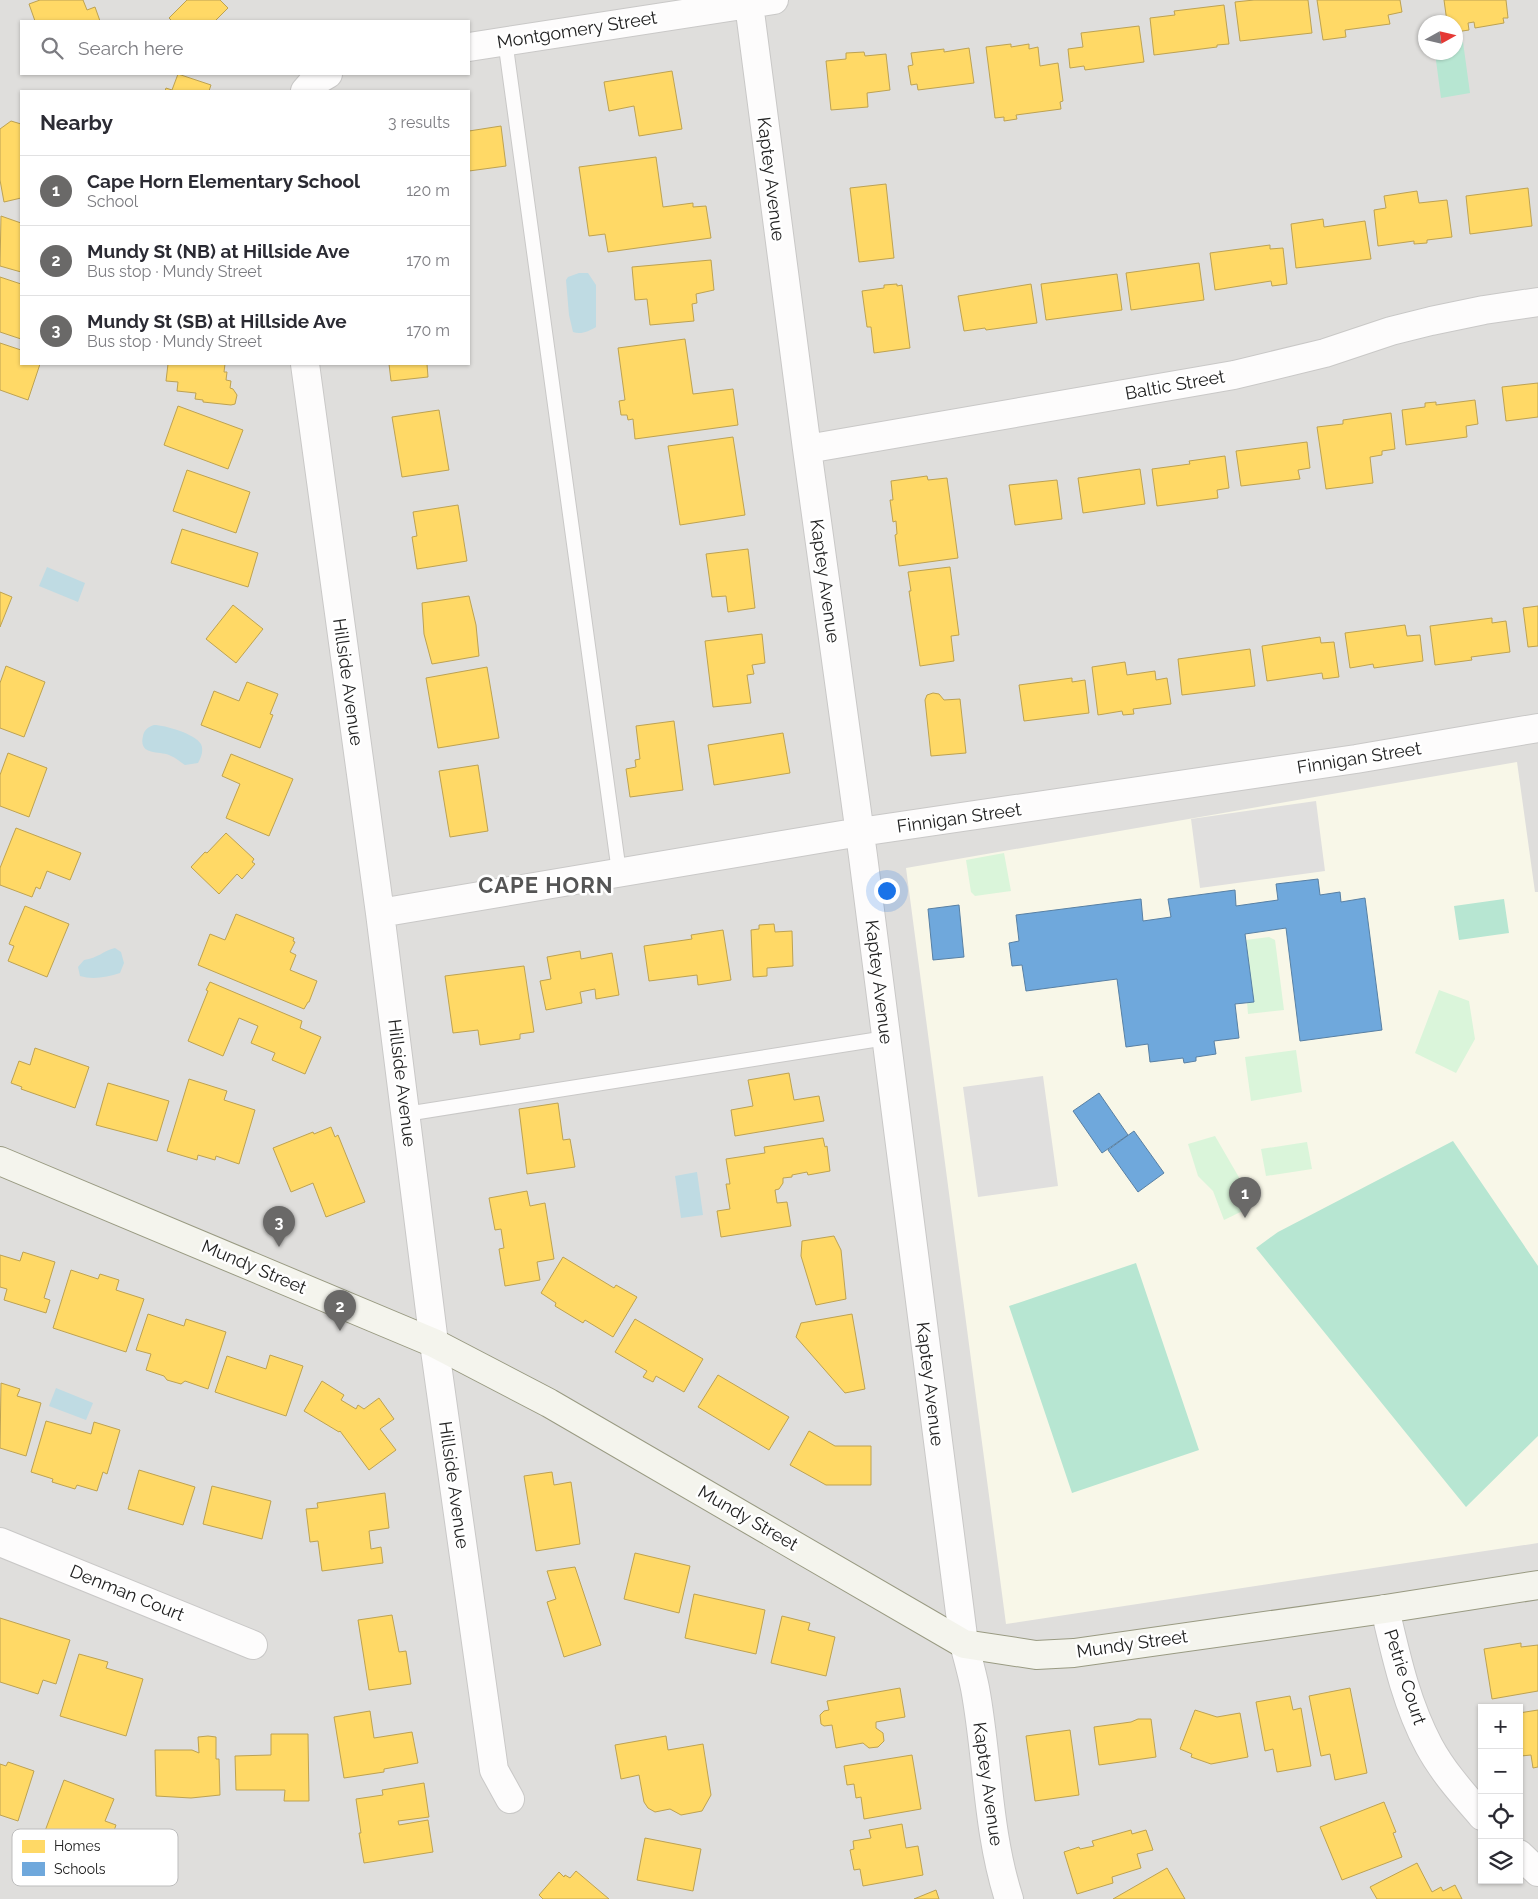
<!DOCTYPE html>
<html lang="en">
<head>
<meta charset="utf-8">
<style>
	body { margin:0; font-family:Raleway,sans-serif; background:#f2f2f3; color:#2b2b33 }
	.controls { position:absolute; right:15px; bottom:15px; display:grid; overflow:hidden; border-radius:0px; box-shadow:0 1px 4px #0004 }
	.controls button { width:45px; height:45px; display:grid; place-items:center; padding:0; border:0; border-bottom:1px solid #e1e1e2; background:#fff; color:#2b2b33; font:25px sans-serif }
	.compass { position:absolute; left:1418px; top:15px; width:45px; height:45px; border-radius:50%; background:#fff; box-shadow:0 1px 4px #0004; rotate:82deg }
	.you { position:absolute; left:886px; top:890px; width:18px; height:18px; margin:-12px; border:4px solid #fff; border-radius:50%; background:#1a73e8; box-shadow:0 0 0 8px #1a73e833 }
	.badge { display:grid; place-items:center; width:32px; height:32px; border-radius:50%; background:#6a6968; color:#fff; font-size:16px; font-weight:700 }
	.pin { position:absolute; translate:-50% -41px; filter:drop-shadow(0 1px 2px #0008) }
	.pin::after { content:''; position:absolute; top:26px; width:18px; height:15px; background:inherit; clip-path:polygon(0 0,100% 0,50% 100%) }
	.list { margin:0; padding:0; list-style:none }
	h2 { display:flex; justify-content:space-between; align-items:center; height:65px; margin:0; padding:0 20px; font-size:21px }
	h2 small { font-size:16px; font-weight:400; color:#7c7c81 }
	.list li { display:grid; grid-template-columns:32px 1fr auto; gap:15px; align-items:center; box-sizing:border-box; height:70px; padding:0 20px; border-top:1px solid #e1e1e2 }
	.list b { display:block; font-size:19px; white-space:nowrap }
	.list p { margin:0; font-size:16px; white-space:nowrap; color:#7c7c81 }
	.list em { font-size:16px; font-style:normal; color:#7c7c81 }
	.icon { flex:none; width:28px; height:28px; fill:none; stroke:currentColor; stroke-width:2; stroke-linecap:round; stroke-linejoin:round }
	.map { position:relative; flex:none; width:1538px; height:1899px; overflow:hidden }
	.search { position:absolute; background:#fff; box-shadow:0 1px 4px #0004; left:20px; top:20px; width:450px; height:55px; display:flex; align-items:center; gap:12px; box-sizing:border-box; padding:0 18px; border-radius:0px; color:#7c7c81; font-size:19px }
	.panel { position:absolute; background:#fff; box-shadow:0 1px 4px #0004; left:20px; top:90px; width:450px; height:275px; border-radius:0px }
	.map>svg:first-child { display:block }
	.residential { fill:#dfdedc; fill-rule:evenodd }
	.education { fill:#f8f7e8 }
	.park { fill:#daf5da }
	.pitch { fill:#b7e6d2 }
	.parking { fill:#e0dfde }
	.water { fill:#bfdbe3 }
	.homes { fill:#ffd966; stroke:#bda252 }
	.schools { fill:#6fa8dc; stroke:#5880a4 }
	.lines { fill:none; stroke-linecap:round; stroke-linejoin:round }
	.lane-casing { stroke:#c9c8c7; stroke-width:16 }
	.street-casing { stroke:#c9c8c7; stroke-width:30 }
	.secondary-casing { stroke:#999a82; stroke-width:30 }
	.lane { stroke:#fdfcfc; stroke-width:14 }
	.street { stroke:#fdfcfc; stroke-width:28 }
	.secondary { stroke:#f4f4ed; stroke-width:28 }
	.labels { text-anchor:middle; stroke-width:5; stroke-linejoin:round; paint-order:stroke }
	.street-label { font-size:18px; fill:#222; stroke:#fff }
	.district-label { font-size:22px; font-weight:bold; letter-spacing:1px; fill:#555; stroke:#fff }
	.key { fill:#fff; stroke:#bdbdbd; stroke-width:1 }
	.key-label { font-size:14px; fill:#222 }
</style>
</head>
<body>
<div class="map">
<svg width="1538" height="1899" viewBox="0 0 1538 1899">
	<rect width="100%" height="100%" fill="#f0eeeb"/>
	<path class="residential" d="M0,0H1538V1899H0ZM21,21H469V74H21ZM1426,22H1456V52H1426ZM21,91H469V364H21ZM1482,1708H1519V1880H1482Z"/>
	<path class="education" d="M1517,762L1535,892H1538V1543L1006,1624L906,868Z"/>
	<path class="park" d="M1004,853L1011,891L975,896L971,892L966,860Z
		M1269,937L1275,940L1284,1010L1248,1014L1247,1002L1253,1001L1246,940Z
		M1439,990L1469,1001L1475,1039L1456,1073L1415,1053Z
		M1296,1050L1302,1092L1251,1101L1245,1057Z
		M1215,1136L1255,1205L1224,1220L1213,1191L1198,1176L1188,1144Z
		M1307,1142L1312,1169L1266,1176L1261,1149Z"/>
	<path class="pitch" d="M1463,42L1470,93L1441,98L1435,53L1456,52V43Z
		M1504,899L1509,933L1459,940L1454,906Z
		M1453,1141L1538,1266V1436L1466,1507L1256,1248L1278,1232Z
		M1136,1263L1199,1450L1072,1493L1009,1306Z"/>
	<path class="parking" d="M1316,801L1325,871L1200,888L1191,819Z
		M1043,1076L1058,1186L978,1197L963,1087Z"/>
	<path class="water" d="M579,273H588L596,285V327C589,331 581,335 573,332L569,315L566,280L568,277Z
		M47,567L85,583L78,602L39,586Z
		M154,725C165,725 195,734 201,744C204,751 201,757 198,763L185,765C180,762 176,758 171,756C161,750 138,757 143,736C144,730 148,727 154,725Z
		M115,948L121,952L124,963L120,973C107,977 93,980 80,976L78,967L84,960C98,958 103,951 115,948Z
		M697,1172L703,1215L681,1218L675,1176Z
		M56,1388L93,1403L86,1420L49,1406Z"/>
	<path class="homes" d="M40,0H83L87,10L95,7L100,21H35L29,4Z
		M187,0H220L228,8L215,21H172L169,18Z
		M1254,0H1308L1312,33L1240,41L1235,2Z
		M1317,0H1400L1402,12L1388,15L1390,24L1345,30L1346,37L1323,40Z
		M1444,0H1506L1508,18H1503L1504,23L1475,28L1474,22L1468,23L1469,30L1456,32V22H1447Z
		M1224,5L1229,44L1217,45V47L1154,55L1150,18L1175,15L1174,11Z
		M1139,26L1144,62L1085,70L1084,66L1070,68L1068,49L1083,47L1081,33Z
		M1011,44V47L1029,44V49L1038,47L1040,66L1058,63L1063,101L1060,102L1061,109L1016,115L1017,119L1004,121V117L995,118L986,47Z
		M969,48L974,83L918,90L917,84L911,85L908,66L913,65L911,53L944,49V52Z
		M864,52L865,56L886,54L890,90L867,93L868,107L831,110L826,61L846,59V53Z
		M672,71L682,129L639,136L634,106L609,111L604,82Z
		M178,74L211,85L209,91H165L166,88L172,90Z
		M11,121L21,124V198L4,202L0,180V129Z
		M501,126L506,166L469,171V131Z
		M656,157L663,207L693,203V207L706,206L711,238L608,252L605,234L589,236L579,167Z
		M886,184L894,258L859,262L850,188Z
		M1528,188L1532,226L1470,234L1466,196Z
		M1417,191L1419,203L1447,200L1452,237L1427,240V243L1414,244V241L1378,246L1374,210L1386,208L1384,196Z
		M1,216L21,223V272L0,266Z
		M1323,219L1324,227L1365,221L1371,259L1296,268L1291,224Z
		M1270,245V249L1283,248L1287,284L1272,286L1271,281L1215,290L1210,253Z
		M711,260L714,290L696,294L697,303L692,304L694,321L650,325L647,299L635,300L632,267Z
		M1199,263L1204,300L1131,310L1126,273Z
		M1117,274L1122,310L1046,320L1041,284Z
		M0,277L21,284V339L0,332Z
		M897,284V286L902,285L910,348L874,353L871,327H867L862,291L884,288V285Z
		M1031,284L1037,323L986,330L985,328L964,331L958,296Z
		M685,339L693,394L733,389L738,425L635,439L633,419L628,420L627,415H621L619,401L625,400L618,348Z
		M0,343L21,350V364H40L28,400L0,390Z
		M168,364H225L224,372H227L226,380L231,381L230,388L233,389L237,395L235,404L231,405L203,402V400L195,399L196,393L177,391L178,382L166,381Z
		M389,364H427L428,377L391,381Z
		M1538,383V417L1506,421L1502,387Z
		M1475,400L1478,424L1466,426L1467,437L1406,445L1402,410L1425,407V403L1436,402V405Z
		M178,406L243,430L228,469L164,445Z
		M439,410L449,470L402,477L392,417Z
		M1391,413L1395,449L1382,451V455L1370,457L1373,483L1326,489L1317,427L1343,424V420Z
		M733,437L745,515L680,525L668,446Z
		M1307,442L1310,468L1298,470L1300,479L1241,486L1236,451Z
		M1225,456L1229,488L1217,490L1218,498L1157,506L1152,469L1190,464L1189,461Z
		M1140,469L1145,504L1083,513L1078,478Z
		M187,470L250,492L236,533L173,511Z
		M927,476L928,480L947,478L958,558L899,566L895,535L897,534L896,521L893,522L890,500H893L891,481Z
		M1057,480L1062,519L1015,525L1009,485Z
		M458,505L467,561L417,569L412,537L417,536L413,512Z
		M182,529L258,553L248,587L171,563Z
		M748,549L755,608L728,612L726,596L712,597L706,554Z
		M950,567L959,635L951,636L954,661L920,666L909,591H911L908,572Z
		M0,592L12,597L0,627Z
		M469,596L476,625L479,656L432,664L424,634L422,603Z
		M233,605L263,629L236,663L206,639Z
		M1538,606V646L1528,647L1523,608Z
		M1492,618V623L1506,621L1510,652L1471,657L1472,660L1435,665L1430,626Z
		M1405,625L1407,636L1420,635L1423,661L1374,668L1373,664L1350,668L1345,633Z
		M762,634L765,663L752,665L754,674L747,675L751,703L713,707L705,641Z
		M1320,637L1321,643L1334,642L1339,677L1323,679L1322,673L1267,681L1262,646Z
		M1250,649L1255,686L1182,695L1178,659Z
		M1125,662L1127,675L1155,671L1156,680L1167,678L1171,704L1133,709L1134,714L1123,715L1122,711L1098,715L1092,667Z
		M6,666L45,682L24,737L0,728V683Z
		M487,667L499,738L438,748L426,678Z
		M1072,678V682L1085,680L1089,713L1024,721L1019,685Z
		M247,682L278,694L270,714L273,715L260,748L201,725L214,691L239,701Z
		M933,693L939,694L944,700L960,699L966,753L931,756L925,700L927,695Z
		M674,721L683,790L630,797L626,769L636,767L635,760L640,759L636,726Z
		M783,733L790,773L714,785L708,745Z
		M8,753L47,768L29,817L0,806V775Z
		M231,754L293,779L269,836L226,818L240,784L222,776Z
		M478,765L488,831L450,837L439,771Z
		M16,828L81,853L70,880L47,871L40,889L36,887L32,897L0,885V868Z
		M226,833L254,859L252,862L255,864L242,879L237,874L219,894L191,867L205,852L207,853Z
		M25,906L69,924L47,977L8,961L14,946L9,944Z
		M236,914L294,938L293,941L295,942L290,952L296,955L290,970L317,981L309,1002H308L304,1009L198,965L210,934L225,940Z
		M774,924L775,932L792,931L793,966L767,968V976L753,977L751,930L759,929V925Z
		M723,930L731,980L698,985L697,975L649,981L644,946L692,939L691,935Z
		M580,951L581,959L612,953L619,995L596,999L595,989L580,992L582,1003L546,1010L540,981L551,979L547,957Z
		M524,966L534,1032L520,1034V1039L480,1045L478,1030L453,1033L445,976Z
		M210,982L302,1021L300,1028L321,1037L305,1074L272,1060L275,1053L251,1043L258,1026L239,1018L223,1056L188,1041L208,991L206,990Z
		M35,1048L89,1067L75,1108L21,1089L22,1087L11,1083L19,1061L30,1065Z
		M789,1073L794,1100L819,1096L824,1121L735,1136L731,1110L753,1106L748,1080Z
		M189,1079L227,1091L224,1100L255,1110L239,1164L216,1156L215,1160L198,1155L197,1160L167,1151Z
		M108,1083L169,1101L157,1141L96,1125Z
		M558,1103L563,1140L570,1139L575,1167L527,1174L519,1109Z
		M331,1127L335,1137L338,1135L365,1202L326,1217L313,1183L291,1192L273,1148L313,1132L314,1134Z
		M823,1138L825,1147L827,1146L830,1171L808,1175L807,1172L792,1175V1177L783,1178V1183L779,1189L775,1190L777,1203L787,1202L791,1226L721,1237L717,1211L730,1209L726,1184H730L726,1159L765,1153L764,1147Z
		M527,1191L530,1206L545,1203L554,1259L537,1262L540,1280L505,1286L499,1249L504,1248L501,1229L495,1230L489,1198Z
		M834,1236L841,1250L846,1299L816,1305L801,1256L802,1241Z
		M23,1252L55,1262L44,1298L50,1300L46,1313L4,1300L7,1289L0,1287V1255L20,1261Z
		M563,1257L614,1288L616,1285L637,1297L613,1337L585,1320L583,1323L555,1306L556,1303L541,1293Z
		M71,1270L98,1279L100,1274L119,1280L116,1290L144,1299L126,1352L53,1328Z
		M148,1314L184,1326L186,1319L226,1332L208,1389L185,1381L181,1384L167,1380L164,1376L146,1370L151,1354L136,1350Z
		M852,1314L865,1389L845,1393L796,1337L801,1323Z
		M635,1319L703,1359L684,1392L656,1376L653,1382L643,1377L647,1371L615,1352Z
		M270,1355L303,1366L286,1416L215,1392L227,1356L266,1369Z
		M718,1375L789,1417L769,1450L698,1407Z
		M322,1381L344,1395L341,1400L356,1409L358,1405L364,1409L379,1398L394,1419L380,1429L396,1450L369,1470L340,1431L339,1432L304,1411Z
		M1,1383L20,1389L17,1396L41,1403L26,1456L0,1448Z
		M46,1421L91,1434L94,1422L120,1430L107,1474L103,1472L97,1491L77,1485L75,1489L52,1482L53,1479L31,1472Z
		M809,1431L835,1446H871V1485H826L790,1465Z
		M139,1470L195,1487L183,1525L128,1509Z
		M552,1472L554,1485L571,1482L580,1544L536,1551L524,1476Z
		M212,1486L271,1501L262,1539L203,1524Z
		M385,1493L389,1528L369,1531L371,1549L381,1547L383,1563L322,1571L318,1541L310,1542L306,1509L318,1508L317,1503Z
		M635,1553L690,1566L679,1613L624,1599Z
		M575,1567L601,1645L564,1657L547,1602L556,1599L547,1571Z
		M694,1594L765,1610L756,1654L685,1638Z
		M392,1615L399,1652L406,1651L411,1684L369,1690L358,1620Z
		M782,1616L810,1623L808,1630L835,1637L826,1676L771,1663Z
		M0,1618L70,1640L56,1684L43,1680L38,1694L0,1682Z
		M1521,1643V1647L1538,1645V1691L1492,1699L1484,1649Z
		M79,1654L108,1662L106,1668L143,1679L126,1736L60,1716Z
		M900,1688L905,1717L876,1722V1728L883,1733L884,1741L878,1747L869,1748L863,1743L836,1748L832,1725L824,1726L821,1724L820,1715L824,1711L829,1710L827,1701Z
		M1350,1688L1367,1773L1335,1780L1330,1754L1321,1756L1309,1696Z
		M1290,1696L1293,1710L1301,1708L1311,1766L1277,1772L1273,1749L1265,1751L1256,1702Z
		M1195,1710L1217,1717L1240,1713L1248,1757L1211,1764L1191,1757L1192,1754L1180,1749Z
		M1538,1710V1767L1533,1768L1531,1755L1521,1756L1519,1745V1713Z
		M370,1711L374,1738L412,1732L418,1763L384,1769V1772L344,1778L334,1717Z
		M1138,1719H1151L1156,1757L1099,1765L1094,1727L1131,1722Z
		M1070,1730L1079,1795L1035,1801L1026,1736Z
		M271,1734H308L309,1801H284L285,1790H236L235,1756L271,1755Z
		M208,1736L216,1737V1759H219L220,1795L191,1798L156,1796L155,1750H192L199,1753L198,1737Z
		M666,1736L668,1750L703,1744L711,1795L702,1811L681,1815L670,1809L655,1812L648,1808L644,1802L639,1775L621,1779L615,1745Z
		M912,1755L921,1809L864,1819L861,1797L856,1798L854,1784L847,1785L844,1766Z
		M8,1762L34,1771L18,1821L0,1815V1764L6,1766Z
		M64,1780L114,1799L105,1821L116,1825L107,1851L95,1847L94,1849L45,1831Z
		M424,1783L429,1817L398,1821L399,1825L428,1820L433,1852L364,1863L359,1833H361L356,1799L383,1795L382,1790Z
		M1384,1802L1396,1832L1393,1833L1402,1857L1342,1880L1320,1827Z
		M902,1824L906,1848L918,1846L923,1875L863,1886L860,1869L854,1870L850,1850L854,1849L853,1841L871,1838L869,1830Z
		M1131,1830L1132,1834L1146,1830L1153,1850L1137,1854L1141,1868L1112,1877L1113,1883L1077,1894L1064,1852L1079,1847L1080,1849L1094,1846L1092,1841Z
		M645,1838L701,1849L693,1891L637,1880Z
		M1417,1863L1432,1892L1441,1887L1443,1891L1455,1885L1462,1899H1377L1370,1887Z
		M1167,1868L1185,1899H1113Z
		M576,1871L609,1899H543L539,1895L559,1872L564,1877L565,1875L570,1878Z
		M936,1890L939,1899H914Z"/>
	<path class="schools" d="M1318,879L1320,895L1340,892L1341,902L1365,898L1382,1030L1300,1041L1286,928L1245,934L1254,1002L1235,1004L1239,1038L1214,1041L1216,1054L1196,1057V1061L1184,1063L1183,1058L1150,1062L1148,1044L1126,1047L1117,979L1026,991L1022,965L1012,966L1009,943L1019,941L1016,915L1141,899L1143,921L1171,917L1168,899L1235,890L1236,906L1278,900L1276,884Z
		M959,905L964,957L933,960L928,909Z
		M1099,1093L1128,1135L1102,1153L1073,1111Z
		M1134,1131L1164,1173L1138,1192L1108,1150Z"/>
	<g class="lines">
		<defs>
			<path id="lane" d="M505,40L619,872
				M406,1114L886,1038"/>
			<path id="street" d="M749,4L807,449L863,856L964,1644C968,1659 972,1673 975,1688C988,1758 987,1831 1009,1899
				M469,47L774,0
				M305,91L311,84L328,74
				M305,364L380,913L434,1343L494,1770L510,1799
				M807,449L1234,375L1325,353L1391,331L1431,321L1484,310L1538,302
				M380,913L860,832L1356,759L1538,728
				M0,1542L253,1645
				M1385,1609C1396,1656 1406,1703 1429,1746C1443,1772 1463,1794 1482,1816
				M1519,1854L1538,1872"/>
			<path id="secondary" d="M0,1161L434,1343L549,1403L964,1644L1036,1655L1074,1653L1385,1609L1538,1585"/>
		</defs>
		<use href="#lane" class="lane-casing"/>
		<use href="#street" class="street-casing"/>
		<use href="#secondary" class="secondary-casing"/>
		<use href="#lane" class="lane"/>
		<use href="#street" class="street"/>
		<use href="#secondary" class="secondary"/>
	</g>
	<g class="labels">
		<g class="street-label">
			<text transform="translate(577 30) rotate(-9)" y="6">Montgomery Street</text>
			<text transform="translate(771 179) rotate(83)" y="6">Kaptey Avenue</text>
			<text transform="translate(1175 385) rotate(-10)" y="6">Baltic Street</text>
			<text transform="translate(825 581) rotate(82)" y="6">Kaptey Avenue</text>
			<text transform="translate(348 682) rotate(82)" y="6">Hillside Avenue</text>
			<text transform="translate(1359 758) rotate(-9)" y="6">Finnigan Street</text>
			<text transform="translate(959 818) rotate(-8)" y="6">Finnigan Street</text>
			<text transform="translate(879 982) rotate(83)" y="6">Kaptey Avenue</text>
			<text transform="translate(402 1083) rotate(83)" y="6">Hillside Avenue</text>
			<text transform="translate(254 1267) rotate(23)" y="6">Mundy Street</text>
			<text transform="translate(930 1384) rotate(83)" y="6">Kaptey Avenue</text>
			<text transform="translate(454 1485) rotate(82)" y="6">Hillside Avenue</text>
			<text transform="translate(748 1518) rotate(30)" y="6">Mundy Street</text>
			<text transform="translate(127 1593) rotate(22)" y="6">Denman Court</text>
			<text transform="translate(1132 1644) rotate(-8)" y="6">Mundy Street</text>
			<text transform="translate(1405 1677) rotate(72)" y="6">Petrie Court</text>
			<text transform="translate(988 1784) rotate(82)" y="6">Kaptey Avenue</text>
		</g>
		<g class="district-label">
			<text x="546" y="893">CAPE HORN</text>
		</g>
	</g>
	<rect x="12" y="1829" width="166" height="57" rx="8" class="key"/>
	<rect x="22" y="1840" width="23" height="13" fill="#ffd966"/>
	<rect x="22" y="1862" width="23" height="14" fill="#6fa8dc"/>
	<g class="key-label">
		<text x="54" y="1851">Homes</text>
		<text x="54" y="1874">Schools</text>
	</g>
</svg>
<div class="controls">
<button>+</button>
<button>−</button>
<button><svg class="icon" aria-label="locate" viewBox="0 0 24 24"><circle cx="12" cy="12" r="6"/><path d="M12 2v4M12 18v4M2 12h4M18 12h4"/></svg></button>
<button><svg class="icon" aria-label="layers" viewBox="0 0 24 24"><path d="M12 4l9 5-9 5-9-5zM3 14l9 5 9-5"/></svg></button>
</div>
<svg class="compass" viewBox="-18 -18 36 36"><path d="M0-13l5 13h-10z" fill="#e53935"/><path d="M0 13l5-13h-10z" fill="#7c7c81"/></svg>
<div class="you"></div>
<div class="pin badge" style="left:1245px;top:1218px">1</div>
<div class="pin badge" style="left:340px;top:1331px">2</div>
<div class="pin badge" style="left:279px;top:1247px">3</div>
<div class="search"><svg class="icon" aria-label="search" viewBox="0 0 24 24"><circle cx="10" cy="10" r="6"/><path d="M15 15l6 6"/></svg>Search here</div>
<section class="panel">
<h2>Nearby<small>3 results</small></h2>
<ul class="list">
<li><span class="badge">1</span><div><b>Cape Horn Elementary School</b><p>School</p></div><em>120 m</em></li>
<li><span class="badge">2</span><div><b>Mundy St (NB) at Hillside Ave</b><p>Bus stop · Mundy Street</p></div><em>170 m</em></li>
<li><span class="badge">3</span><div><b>Mundy St (SB) at Hillside Ave</b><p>Bus stop · Mundy Street</p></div><em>170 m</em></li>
</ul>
</section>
</div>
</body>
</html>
